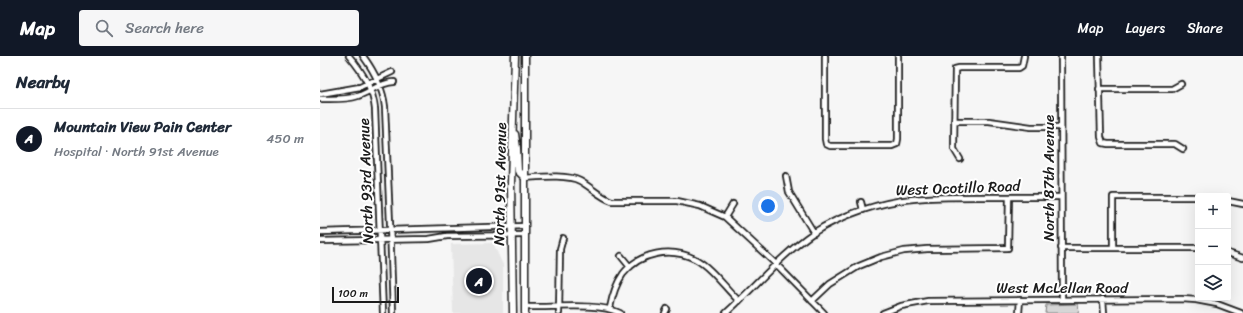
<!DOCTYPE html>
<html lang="en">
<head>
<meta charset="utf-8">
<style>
	body { margin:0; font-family:Sriracha,sans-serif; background:#f6f6f7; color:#1f2937 }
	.controls { position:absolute; right:12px; bottom:12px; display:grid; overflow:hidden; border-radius:4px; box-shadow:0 4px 16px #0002 }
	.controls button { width:36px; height:36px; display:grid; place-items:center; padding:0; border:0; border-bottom:1px solid #e0e1e3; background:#fff; color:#1f2937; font:20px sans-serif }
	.scale { position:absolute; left:12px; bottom:10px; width:67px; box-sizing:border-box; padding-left:4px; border:2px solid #1c1c1c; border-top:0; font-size:11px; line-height:14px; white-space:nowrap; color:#1c1c1c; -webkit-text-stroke:3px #fff; paint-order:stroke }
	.you { position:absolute; left:448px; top:150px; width:14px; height:14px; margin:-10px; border:3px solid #fff; border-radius:50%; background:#1a73e8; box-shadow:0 0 0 6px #1a73e833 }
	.badge { display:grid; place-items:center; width:26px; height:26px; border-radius:50%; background:#111827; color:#fff; font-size:13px; font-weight:700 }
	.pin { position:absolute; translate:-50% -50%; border:2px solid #fff; box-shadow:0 1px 4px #0006 }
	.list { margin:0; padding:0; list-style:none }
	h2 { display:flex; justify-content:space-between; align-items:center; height:52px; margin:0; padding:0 16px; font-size:17px }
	h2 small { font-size:13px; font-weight:400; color:#747a83 }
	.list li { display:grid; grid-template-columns:26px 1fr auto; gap:12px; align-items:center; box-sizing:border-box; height:60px; padding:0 16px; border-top:1px solid #e0e1e3 }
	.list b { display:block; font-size:15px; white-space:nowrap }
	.list p { margin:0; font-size:13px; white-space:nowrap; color:#747a83 }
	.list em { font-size:13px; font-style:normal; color:#747a83 }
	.icon { flex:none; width:22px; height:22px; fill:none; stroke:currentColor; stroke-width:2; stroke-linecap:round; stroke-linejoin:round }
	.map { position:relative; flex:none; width:923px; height:257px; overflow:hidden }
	header { display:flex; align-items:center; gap:24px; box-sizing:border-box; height:56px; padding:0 20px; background:#111827; color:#fff }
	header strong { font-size:19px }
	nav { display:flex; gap:22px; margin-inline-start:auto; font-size:14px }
	.search { width:280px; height:36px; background:#f6f6f7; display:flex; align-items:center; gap:10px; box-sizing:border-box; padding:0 14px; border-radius:4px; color:#747a83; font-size:15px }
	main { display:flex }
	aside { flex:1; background:#fff }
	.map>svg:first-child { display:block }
	.built { fill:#e6e6e6 }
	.green { fill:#d6d6d6; stroke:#797979 }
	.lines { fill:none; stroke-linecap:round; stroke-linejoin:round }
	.minor-casing { stroke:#1c1c1c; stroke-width:8 }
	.major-casing { stroke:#1c1c1c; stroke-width:9 }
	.minor { stroke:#fff; stroke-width:4.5 }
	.major { stroke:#fff; stroke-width:6 }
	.labels { text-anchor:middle; stroke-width:4; stroke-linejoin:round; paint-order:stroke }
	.street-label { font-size:15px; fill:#1c1c1c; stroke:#fff }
</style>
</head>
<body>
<header>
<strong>Map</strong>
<div class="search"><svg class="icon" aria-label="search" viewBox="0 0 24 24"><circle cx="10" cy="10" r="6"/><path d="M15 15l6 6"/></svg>Search here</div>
<nav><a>Map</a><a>Layers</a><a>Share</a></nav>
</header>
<main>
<aside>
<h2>Nearby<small></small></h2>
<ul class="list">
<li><span class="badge">A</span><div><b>Mountain View Pain Center</b><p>Hospital · North 91st Avenue</p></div><em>450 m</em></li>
</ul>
</aside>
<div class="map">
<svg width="923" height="257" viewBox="0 0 923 257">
	<rect width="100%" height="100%" fill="#f6f6f6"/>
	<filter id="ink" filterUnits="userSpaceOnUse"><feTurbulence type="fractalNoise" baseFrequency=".025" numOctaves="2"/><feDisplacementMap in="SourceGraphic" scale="8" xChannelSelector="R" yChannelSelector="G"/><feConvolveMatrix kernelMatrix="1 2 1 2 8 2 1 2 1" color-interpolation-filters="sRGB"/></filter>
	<g filter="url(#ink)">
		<path class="built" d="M173,187L183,209V257H133L131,188Z"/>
		<path class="green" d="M758,248L759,257H725L726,249Z"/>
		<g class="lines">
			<defs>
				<path id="minor" d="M29,0C42,15 53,32 55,53L63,257
					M43,0C54,15 63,32 65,51L70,167L73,257
					M505,0V83L506,88L510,90H572L577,88L578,83V0
					M741,0L742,244
					M779,0L781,81L783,87L788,88H855L863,93
					M779,33H852L861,28
					M0,38L40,31L72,16
					M0,43C13,43 26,44 38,40C49,36 62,26 74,26
					M634,65H669L711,71H741
					M640,103L634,93L635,13L639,12H699L702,10L704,0
					M466,120L469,136L494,177
					M205,122C220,121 247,118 260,125C271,131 280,141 292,145H357L380,150L405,161L457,209L504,257
					M908,145L923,148
					M541,146L543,154
					M405,161L413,148
					M0,176L205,170
					M0,185L109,183L127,180L205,179
					M741,192H878
					M793,192V141H878
					M908,197L923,202
					M301,200L310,211
					M783,243L784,257
					M492,245L510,228L539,210L561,201L584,195L607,193L688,192L689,141
					M205,251C232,252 277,246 300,257
					M290,252C292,241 296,228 303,218C320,196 351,191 375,203C392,212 405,232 419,245
					M239,257L240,193L243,182
					M345,257L347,253
					M406,257C435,231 461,199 493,177C521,159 560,146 593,143C614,141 635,141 656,141C685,141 713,141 741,141
					M563,257L581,250L608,245L862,243L876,244L897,248L921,257
					M699,257L700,244"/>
				<path id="major" d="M195,78L197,92L198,115L205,122
					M193,257L191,127L195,0
					M205,257V0"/>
			</defs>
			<use href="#minor" class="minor-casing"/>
			<use href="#major" class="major-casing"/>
			<use href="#minor" class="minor"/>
			<use href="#major" class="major"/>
		</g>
	</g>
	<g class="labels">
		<g class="street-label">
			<text transform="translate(729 122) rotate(-90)" y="5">North 87th Avenue</text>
			<text transform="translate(46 125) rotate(-92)" y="5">North 93rd Avenue</text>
			<text transform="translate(180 128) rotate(-89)" y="5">North 91st Avenue</text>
			<text transform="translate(638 132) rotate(-2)" y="5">West Ocotillo Road</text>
			<text x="742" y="237">West McLellan Road</text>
		</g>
	</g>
</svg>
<div class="controls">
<button>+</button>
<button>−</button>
<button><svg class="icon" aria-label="layers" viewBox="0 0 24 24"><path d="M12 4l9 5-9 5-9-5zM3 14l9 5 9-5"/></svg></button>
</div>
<div class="scale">100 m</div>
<div class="you"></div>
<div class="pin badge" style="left:159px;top:225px">A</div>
</div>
</main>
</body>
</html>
